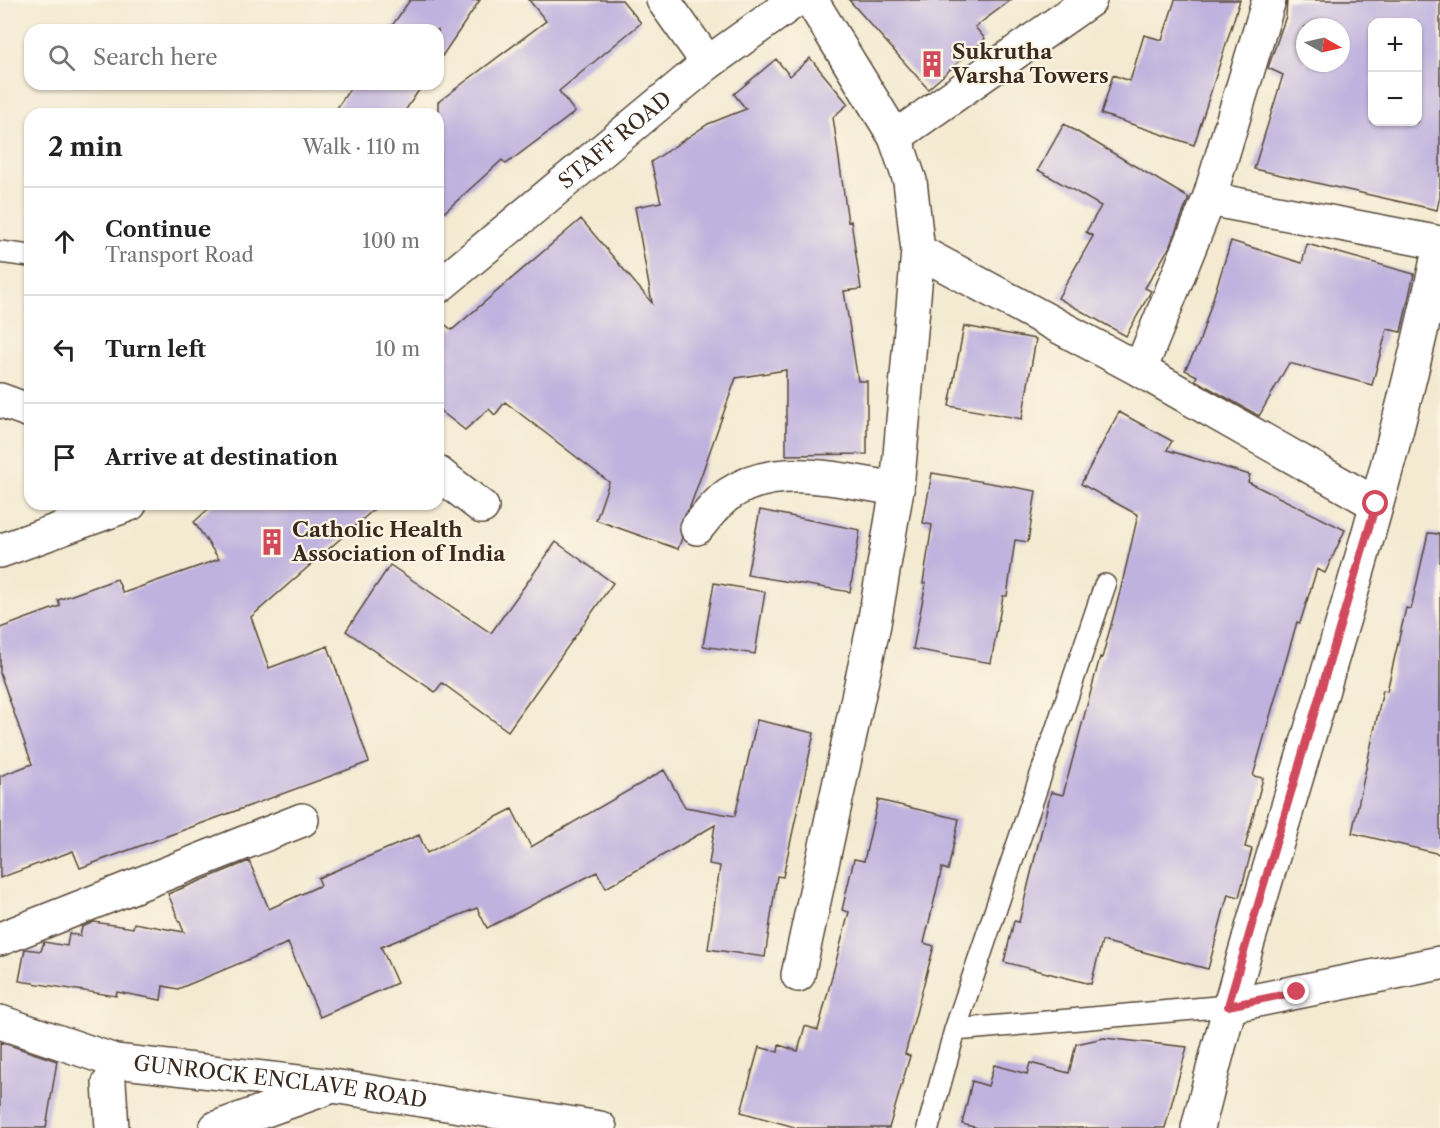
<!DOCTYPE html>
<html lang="en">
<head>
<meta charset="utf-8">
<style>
	body { margin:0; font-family:"Libre Caslon Text",serif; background:#f2f2f2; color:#222 }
	.controls { position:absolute; right:18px; top:18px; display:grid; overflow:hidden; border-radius:12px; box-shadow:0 2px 4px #0004 }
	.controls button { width:54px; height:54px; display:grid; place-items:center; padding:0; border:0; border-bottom:2px solid #e0e0e0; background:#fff; color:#222; font:30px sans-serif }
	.compass { position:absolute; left:1296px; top:18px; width:54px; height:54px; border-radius:50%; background:#fff; box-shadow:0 2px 4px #0004; rotate:98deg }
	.stop { position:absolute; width:18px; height:18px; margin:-14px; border:4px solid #d1495b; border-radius:50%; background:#fff }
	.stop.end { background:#d1495b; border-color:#fff; box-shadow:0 2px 6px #0008 }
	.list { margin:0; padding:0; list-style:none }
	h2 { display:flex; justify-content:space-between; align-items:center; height:78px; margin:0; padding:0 24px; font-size:26px }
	h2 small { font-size:20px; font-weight:400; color:#767676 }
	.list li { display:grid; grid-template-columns:39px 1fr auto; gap:18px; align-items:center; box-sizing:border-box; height:108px; padding:0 24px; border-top:2px solid #e0e0e0 }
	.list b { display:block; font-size:22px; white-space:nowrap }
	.list p { margin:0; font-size:20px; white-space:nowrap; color:#767676 }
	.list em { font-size:20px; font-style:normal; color:#767676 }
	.icon { flex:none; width:33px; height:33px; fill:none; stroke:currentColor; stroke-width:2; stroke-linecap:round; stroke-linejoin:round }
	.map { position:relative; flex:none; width:1440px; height:1128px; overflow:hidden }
	.search { position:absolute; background:#fff; box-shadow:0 2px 4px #0004; left:24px; top:24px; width:420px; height:66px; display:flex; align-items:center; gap:15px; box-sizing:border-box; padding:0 21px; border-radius:18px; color:#767676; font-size:22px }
	.panel { position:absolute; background:#fff; box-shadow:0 2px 4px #0004; left:24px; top:108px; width:420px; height:402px; border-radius:18px }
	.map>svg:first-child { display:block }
	.building { fill:#bfb2de; fill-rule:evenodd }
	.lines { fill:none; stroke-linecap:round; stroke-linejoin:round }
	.service-casing { stroke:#574739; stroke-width:24 }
	.minor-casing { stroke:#574739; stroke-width:36 }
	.tertiary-casing { stroke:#574739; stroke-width:36 }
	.secondary-casing { stroke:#574739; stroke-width:36 }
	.service { stroke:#fff; stroke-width:21 }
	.minor { stroke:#fff; stroke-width:33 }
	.tertiary { stroke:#fff; stroke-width:33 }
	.secondary { stroke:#fff; stroke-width:33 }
	.route { stroke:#d1495b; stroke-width:8 }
	.labels { text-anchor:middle; stroke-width:4.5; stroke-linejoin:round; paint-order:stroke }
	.poi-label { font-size:21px; font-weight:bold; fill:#3b2a1e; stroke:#fcf5e5; text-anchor:start }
	.street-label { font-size:21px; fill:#3b2a1e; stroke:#fcf5e5 }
</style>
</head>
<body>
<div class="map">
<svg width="1440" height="1128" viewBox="0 0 1440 1128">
	<rect width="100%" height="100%" fill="#fcf5e5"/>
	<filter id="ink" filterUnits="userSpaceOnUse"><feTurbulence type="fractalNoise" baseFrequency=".0167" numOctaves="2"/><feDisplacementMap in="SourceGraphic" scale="12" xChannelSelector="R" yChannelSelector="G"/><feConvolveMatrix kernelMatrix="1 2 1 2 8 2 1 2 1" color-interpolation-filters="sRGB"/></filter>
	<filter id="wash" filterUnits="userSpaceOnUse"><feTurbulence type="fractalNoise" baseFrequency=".008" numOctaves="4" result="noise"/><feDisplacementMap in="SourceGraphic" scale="24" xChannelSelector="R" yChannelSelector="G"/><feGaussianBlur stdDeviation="1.35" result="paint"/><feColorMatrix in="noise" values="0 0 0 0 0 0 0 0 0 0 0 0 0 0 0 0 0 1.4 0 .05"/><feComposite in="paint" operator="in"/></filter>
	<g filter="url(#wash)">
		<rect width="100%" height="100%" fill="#f3ead1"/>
		<g id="blocks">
			<path class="building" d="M410,0H480L438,62V30H389Z
				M529,0H622L641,23L559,91L575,112L506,164L502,160L438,218V102L546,21Z
				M849,0H1011L975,27L985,39L928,89Z
				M1175,0H1240L1194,145L1101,114L1113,75L1130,81L1144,35L1162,40Z
				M1287,0H1440V196L1437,210L1254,169L1283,75L1268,68L1286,16ZM1372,22H1418V122H1372ZM1305,27H1341V63H1305Z
				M810,58L848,104L833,117L848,222L851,221L861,289L844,291L858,381H867V454L786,455V370L736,378L690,507L679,525L682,538L678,549L596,520L609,482L505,402L495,415L489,409L465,430L438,409V319L452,330L581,219L652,303L635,207L661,202L651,162L708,124L746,109L734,94L776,59L790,76Z
				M353,84H423L403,114H333Z
				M1064,124L1189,198L1169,248L1145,288L1151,291L1126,336L1058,298L1093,236L1086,232L1101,206L1038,170Z
				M1231,241L1302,263L1307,244L1414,274L1401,332L1387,329L1372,385L1289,363L1259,416L1195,380L1197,376L1185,370L1199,343Z
				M964,326L1036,339L1022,419L949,406Z
				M1119,412L1172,441L1167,450L1250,475L1248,482L1345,530L1325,573L1317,569L1300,623L1297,622L1253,776L1263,778L1245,847L1252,849L1239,897L1228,894L1208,969L1102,941L1091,984L1004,962L1014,921L1019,922L1051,792L1063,795L1100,657L1102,658L1120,592L1138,515L1081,484Z
				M932,473L1036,491L1028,542L1015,540L1007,596H1003L991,663L913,649L926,583H923L932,525L923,523Z
				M214,504H380L251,617L269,668L328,646L369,762L80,868L73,851L0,878V776L32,764L0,673V628L60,606L58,600L117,579L123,593L219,559L194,522Z
				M760,510L860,530L850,592L747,575Z
				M1428,533L1440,534V854L1352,833L1383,690L1387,691L1406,608L1411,609Z
				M556,542L613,583L508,731L442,683L435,692L346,631L390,565L491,633Z
				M714,583L765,592L755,654L703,646Z
				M757,720L814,733L783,877L777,876L765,957L708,949L720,866L709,864L715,825L606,888L597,872L487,928L477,908L381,947L397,983L320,1017L288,943L178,989L163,986L161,1000L117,992L116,996L19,981L25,949L41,951L44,942L67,946L69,933L80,936L82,927L94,922L133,928L134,923L184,932L168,894L249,861L269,909L321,885L318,878L419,835L427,853L512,809L531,847L664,770L685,807L735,816Z
				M878,800L959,819L948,870L942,868L924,943L934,946L905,1054L910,1056L889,1128H798L741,1112L759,1047L778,1052L779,1045L798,1051L805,1026L818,1030L849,912L842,910L854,859L864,861Z
				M1104,1038L1187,1047L1165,1128H978L962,1124L972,1081L988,1086L994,1065L1027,1074L1030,1063L1069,1073L1076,1044Z
				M0,1042L57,1061L46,1128H0Z"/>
		</g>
	</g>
	<g filter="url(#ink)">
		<use href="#blocks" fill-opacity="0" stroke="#574739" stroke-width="1.5"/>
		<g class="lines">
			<defs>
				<path id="service" d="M0,252L30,256
					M955,1030L1228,1006
					M928,1128L955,1030L1105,585"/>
				<g id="minor">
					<path d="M663,0L708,63"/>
					<path d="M895,137L1090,0"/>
					<path d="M1209,199L1440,243"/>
					<path d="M918,251L1140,370L1376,504"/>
					<path d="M1140,370L1209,199L1269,0"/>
					<path d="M0,400L30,411"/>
					<path d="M438,473L482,507"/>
					<path d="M697,528C706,517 717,502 729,494C778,461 843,481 897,489"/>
					<path d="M0,939L302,820"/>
					<path d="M798,975L874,624L897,489L918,251L910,181L895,137L811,0"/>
					<path d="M1228,1006L1440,963"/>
					<path id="s1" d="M0,1022L115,1061L333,1086L600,1128"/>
					<path d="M109,1083L112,1128"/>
					<path d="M216,1128L327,1088"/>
				</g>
				<path id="tertiary" d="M1198,1128C1271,832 1379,544 1440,245"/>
				<g id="secondary">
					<path id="s2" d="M438,287L708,63L796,0"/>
					<path d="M0,551L130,504"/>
				</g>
			</defs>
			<use href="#service" class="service-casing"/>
			<use href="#minor" class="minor-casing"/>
			<use href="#tertiary" class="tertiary-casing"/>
			<use href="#secondary" class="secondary-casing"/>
			<use href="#service" class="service"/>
			<use href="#minor" class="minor"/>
			<use href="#tertiary" class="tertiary"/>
			<use href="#secondary" class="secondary"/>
		</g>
	</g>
	<g class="lines" filter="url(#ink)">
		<path class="route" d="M1297,992L1228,1006L1376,504"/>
	</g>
	<defs>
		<symbol id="building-bare" viewBox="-9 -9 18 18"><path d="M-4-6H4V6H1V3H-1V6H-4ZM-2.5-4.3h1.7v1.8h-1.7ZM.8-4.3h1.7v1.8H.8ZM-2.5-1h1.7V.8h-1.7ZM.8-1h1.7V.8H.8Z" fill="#d1495b" stroke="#fcf5e5" stroke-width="2.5" paint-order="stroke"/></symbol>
	</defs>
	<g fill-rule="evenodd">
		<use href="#building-bare" x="913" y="45" width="38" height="38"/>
		<use href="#building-bare" x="253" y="523" width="38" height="38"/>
	</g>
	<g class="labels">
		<g class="poi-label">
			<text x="952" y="59">Sukrutha<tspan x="952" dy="24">Varsha Towers</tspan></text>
			<text x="292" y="537">Catholic Health<tspan x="292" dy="24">Association of India</tspan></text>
		</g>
		<g class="street-label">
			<text dy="7" stroke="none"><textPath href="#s2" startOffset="230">STAFF ROAD</textPath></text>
			<text dy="7" stroke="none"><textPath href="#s1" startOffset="288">GUNROCK ENCLAVE ROAD</textPath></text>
		</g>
	</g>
</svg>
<div class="controls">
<button>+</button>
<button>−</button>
</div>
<svg class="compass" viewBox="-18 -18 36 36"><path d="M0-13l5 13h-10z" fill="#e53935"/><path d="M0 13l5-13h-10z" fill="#767676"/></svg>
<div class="stop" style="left:1376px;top:504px"></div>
<div class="stop end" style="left:1297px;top:992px"></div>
<div class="search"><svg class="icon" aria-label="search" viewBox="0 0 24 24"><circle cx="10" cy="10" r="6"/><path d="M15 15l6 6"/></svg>Search here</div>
<section class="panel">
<h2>2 min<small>Walk · 110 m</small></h2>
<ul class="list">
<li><svg class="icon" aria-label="ahead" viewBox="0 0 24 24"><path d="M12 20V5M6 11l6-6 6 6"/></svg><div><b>Continue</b><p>Transport Road</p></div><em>100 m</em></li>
<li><svg class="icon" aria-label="left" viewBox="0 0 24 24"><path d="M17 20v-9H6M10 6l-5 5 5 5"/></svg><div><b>Turn left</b></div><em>10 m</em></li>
<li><svg class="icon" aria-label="arrive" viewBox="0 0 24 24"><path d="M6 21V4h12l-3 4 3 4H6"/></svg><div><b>Arrive at destination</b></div></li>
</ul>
</section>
</div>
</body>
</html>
